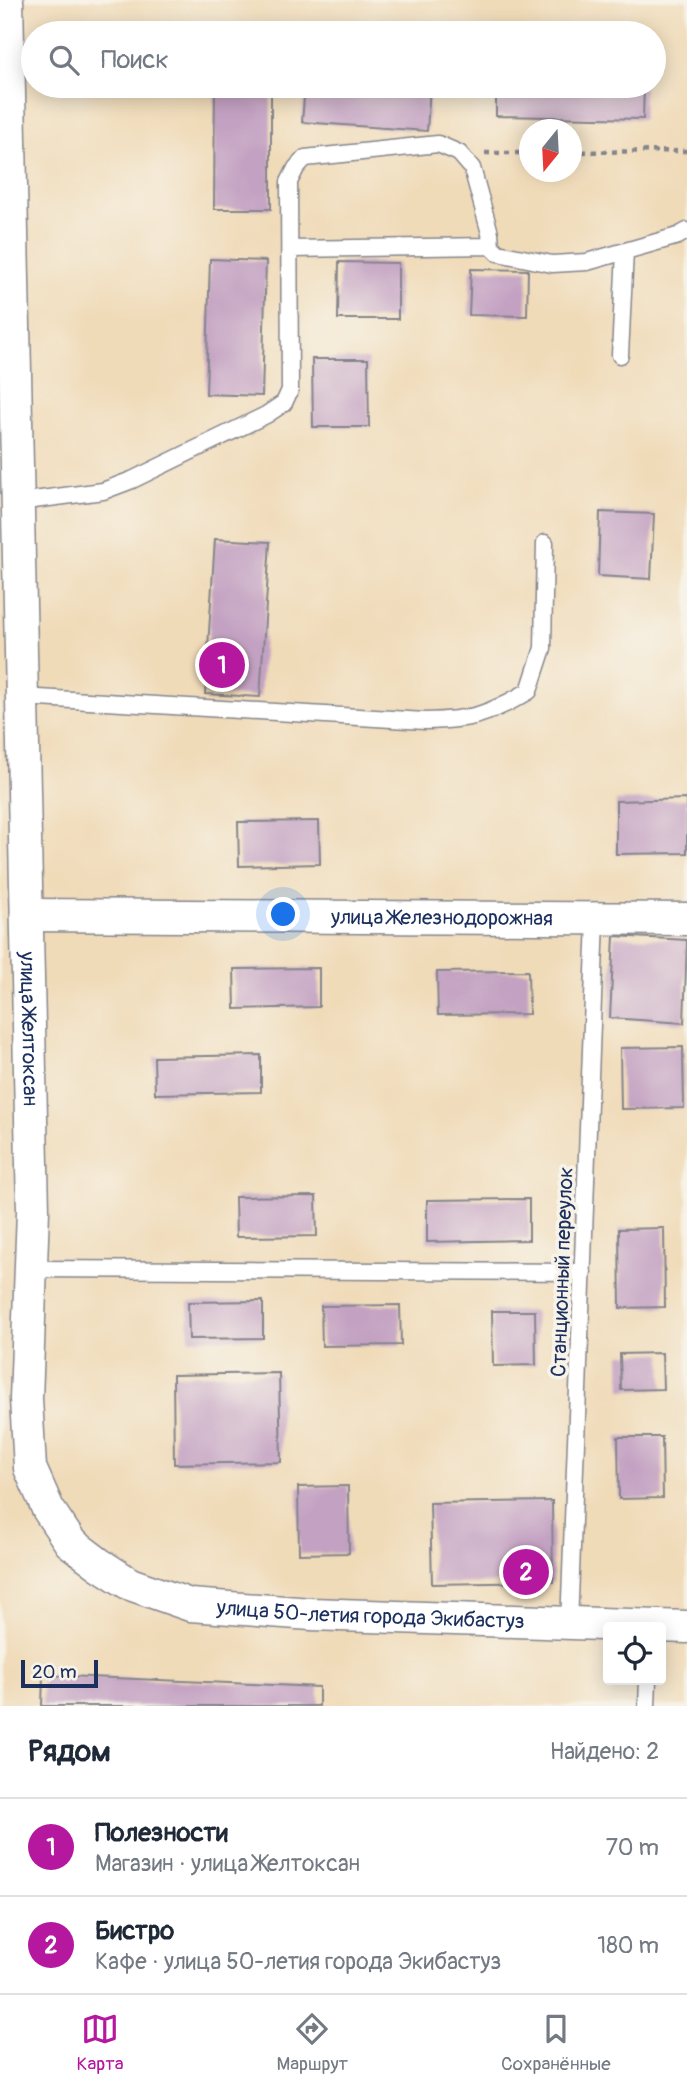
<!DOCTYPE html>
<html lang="ru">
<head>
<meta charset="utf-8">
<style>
	body { margin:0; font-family:Pangolin,sans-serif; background:#f2f2f3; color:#1f2937 }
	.controls { position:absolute; right:21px; bottom:21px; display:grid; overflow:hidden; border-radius:7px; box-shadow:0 4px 18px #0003 }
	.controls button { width:63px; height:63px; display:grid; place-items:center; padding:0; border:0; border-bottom:2px solid #e0e1e3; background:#fff; color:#1f2937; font:35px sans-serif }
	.compass { position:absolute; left:519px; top:119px; width:63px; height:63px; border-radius:50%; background:#fff; box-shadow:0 4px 18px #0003; rotate:198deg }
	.scale { position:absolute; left:21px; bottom:18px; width:77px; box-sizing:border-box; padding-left:7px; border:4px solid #1b2f5e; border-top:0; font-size:19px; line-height:24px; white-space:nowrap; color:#1b2f5e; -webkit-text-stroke:5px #f7f3e8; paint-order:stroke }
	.you { position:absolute; left:284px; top:915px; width:24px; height:24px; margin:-18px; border:5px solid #fff; border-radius:50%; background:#1a73e8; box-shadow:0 0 0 10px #1a73e833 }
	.badge { display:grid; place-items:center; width:46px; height:46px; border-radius:50%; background:#b5179e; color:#fff; font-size:23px; font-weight:700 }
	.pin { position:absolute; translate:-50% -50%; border:4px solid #fff; box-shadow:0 2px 7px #0006 }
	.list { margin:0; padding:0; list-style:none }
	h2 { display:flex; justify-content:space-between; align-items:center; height:91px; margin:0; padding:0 28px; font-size:30px }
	h2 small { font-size:23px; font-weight:400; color:#747a83 }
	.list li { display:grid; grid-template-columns:46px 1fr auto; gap:21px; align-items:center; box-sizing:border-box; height:98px; padding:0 28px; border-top:2px solid #e0e1e3 }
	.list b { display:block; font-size:26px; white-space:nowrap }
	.list p { margin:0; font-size:23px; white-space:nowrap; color:#747a83 }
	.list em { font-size:23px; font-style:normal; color:#747a83 }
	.icon { flex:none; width:38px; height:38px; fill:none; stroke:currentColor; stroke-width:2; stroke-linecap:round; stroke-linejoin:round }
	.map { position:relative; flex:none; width:687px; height:1706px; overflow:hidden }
	.search { position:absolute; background:#fff; box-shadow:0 4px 18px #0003; left:21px; right:21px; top:21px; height:77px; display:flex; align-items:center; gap:18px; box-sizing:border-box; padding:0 24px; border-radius:38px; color:#747a83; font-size:26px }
	.sheet { height:287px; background:#fff }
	nav { display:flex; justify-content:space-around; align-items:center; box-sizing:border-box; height:98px; border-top:2px solid #e0e1e3; background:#fff; font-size:19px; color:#747a83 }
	nav a { display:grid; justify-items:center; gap:4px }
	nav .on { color:#b5179e }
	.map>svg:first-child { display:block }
	.building { fill:#c3a1c2 }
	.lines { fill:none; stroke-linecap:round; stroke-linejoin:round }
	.service-casing { stroke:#86858c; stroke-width:19 }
	.minor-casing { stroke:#86858c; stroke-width:35 }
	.path { stroke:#86858c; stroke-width:4.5; stroke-dasharray:5 5; stroke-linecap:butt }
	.service { stroke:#fff; stroke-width:16 }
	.minor { stroke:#fff; stroke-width:32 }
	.labels { text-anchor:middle; stroke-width:7; stroke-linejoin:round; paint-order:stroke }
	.street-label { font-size:21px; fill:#1b2f5e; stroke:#f7f3e8 }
</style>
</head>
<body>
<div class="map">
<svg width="687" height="1706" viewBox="0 0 687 1706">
	<rect width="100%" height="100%" fill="#f7f3e8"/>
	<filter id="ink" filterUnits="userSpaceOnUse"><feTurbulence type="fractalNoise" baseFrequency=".0143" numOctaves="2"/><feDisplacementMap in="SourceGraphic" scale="14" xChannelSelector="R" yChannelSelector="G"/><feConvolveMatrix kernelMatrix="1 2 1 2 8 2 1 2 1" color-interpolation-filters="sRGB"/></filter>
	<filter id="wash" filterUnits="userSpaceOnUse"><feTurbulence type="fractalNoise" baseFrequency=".00686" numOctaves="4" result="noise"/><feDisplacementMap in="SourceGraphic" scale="28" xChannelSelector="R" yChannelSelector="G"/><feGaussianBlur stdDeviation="1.57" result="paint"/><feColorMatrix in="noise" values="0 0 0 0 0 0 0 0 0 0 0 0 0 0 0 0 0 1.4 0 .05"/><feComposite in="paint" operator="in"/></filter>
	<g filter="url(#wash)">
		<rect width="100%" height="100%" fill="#f0dbb9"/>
		<g id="blocks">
			<path class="building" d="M215,86H271V209H214Z
				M305,86H430L427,131L302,122Z
				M496,86H644L643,119L496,116Z
				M210,259L266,261L262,396L206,394Z
				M339,262L398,263V319H338Z
				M471,269L528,270L527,316L469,315Z
				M312,359H368L369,427H313Z
				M600,512L654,514L651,579L598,576Z
				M215,539L270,542L260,697L205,694Z
				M687,799V853L616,854V801Z
				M319,821L320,864L239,866L238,822Z
				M614,936L687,940L684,1023L610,1018Z
				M319,968V1007L235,1009L234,969Z
				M528,971L529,1014L438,1015L437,972Z
				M683,1047L684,1108L621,1109L620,1048Z
				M261,1055V1092L155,1094L154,1057Z
				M316,1196L317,1236L236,1237L235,1197Z
				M529,1199V1240L427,1242V1200Z
				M664,1228L665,1307L620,1308L619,1229Z
				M263,1301V1338L189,1339L188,1302Z
				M400,1305L401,1345L322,1346L321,1306Z
				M492,1311H535L536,1365L493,1366Z
				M662,1353L663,1389L621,1390L620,1354Z
				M279,1373L281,1462L174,1464L173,1375Z
				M618,1437H662L663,1498L619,1499Z
				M348,1486L349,1553L299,1554L298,1487Z
				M552,1501L553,1582L432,1584L430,1503Z
				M43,1675L319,1687V1706H42Z"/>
		</g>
	</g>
	<g filter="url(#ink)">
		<use href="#blocks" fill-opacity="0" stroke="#86858c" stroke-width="2"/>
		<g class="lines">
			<defs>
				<path id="service" d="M290,249L491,246
					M620,355L625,251
					M18,502L103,491L132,480L266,415L284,403L290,390L289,182L296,168L305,158L438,144L459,153L472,168L490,233L491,246L498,253L552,264L587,262L678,236L687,231
					M22,697L425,721C472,720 488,715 529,691L543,648L545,543
					M31,1269L583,1272
					M569,1625L596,920
					M647,1706L648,1680"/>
				<g id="minor">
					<path id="s1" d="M7,0L33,1211L26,1399L30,1468L48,1509L70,1542L99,1564L130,1584L190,1605L311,1614L687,1627"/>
					<path id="s2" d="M27,915L687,919"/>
				</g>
			</defs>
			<use href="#service" class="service-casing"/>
			<use href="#minor" class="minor-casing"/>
			<path class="path" d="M572,152L687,151
				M485,153H530"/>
			<use href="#service" class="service"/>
			<use href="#minor" class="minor"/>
		</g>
	</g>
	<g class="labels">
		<g class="street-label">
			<text dy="7" stroke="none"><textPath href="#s2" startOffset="415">улица Железнодорожная</textPath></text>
			<text dy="7" stroke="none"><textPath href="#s1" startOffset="1029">улица Желтоксан</textPath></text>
			<text transform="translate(562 1272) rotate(-88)" y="7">Станционный переулок</text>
			<text dy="7" stroke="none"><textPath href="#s1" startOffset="1871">улица 50-летия города Экибастуз</textPath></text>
		</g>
	</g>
</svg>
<div class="controls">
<button><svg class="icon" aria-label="locate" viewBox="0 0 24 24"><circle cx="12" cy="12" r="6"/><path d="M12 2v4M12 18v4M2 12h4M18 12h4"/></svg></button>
</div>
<svg class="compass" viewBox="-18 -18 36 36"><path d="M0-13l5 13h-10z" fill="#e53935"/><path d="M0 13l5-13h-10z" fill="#747a83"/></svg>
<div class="scale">20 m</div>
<div class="you"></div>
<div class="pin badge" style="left:222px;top:665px">1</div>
<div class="pin badge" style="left:526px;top:1572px">2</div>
<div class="search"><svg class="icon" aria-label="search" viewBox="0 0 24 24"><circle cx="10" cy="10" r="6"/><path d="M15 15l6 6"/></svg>Поиск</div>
</div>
<section class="sheet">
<h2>Рядом<small>Найдено: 2</small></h2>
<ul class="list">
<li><span class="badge">1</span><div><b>Полезности</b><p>Магазин · улица Желтоксан</p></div><em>70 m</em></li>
<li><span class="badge">2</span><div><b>Бистро</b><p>Кафе · улица 50-летия города Экибастуз</p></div><em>180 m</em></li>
</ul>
</section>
<nav>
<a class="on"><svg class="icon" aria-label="map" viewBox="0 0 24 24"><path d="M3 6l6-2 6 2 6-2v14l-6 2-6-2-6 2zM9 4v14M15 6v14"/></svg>Карта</a>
<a><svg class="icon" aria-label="directions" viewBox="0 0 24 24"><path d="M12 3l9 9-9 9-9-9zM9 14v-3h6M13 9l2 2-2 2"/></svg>Маршрут</a>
<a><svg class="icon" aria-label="saved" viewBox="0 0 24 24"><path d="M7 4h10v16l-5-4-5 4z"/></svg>Сохранённые</a>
</nav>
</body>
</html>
